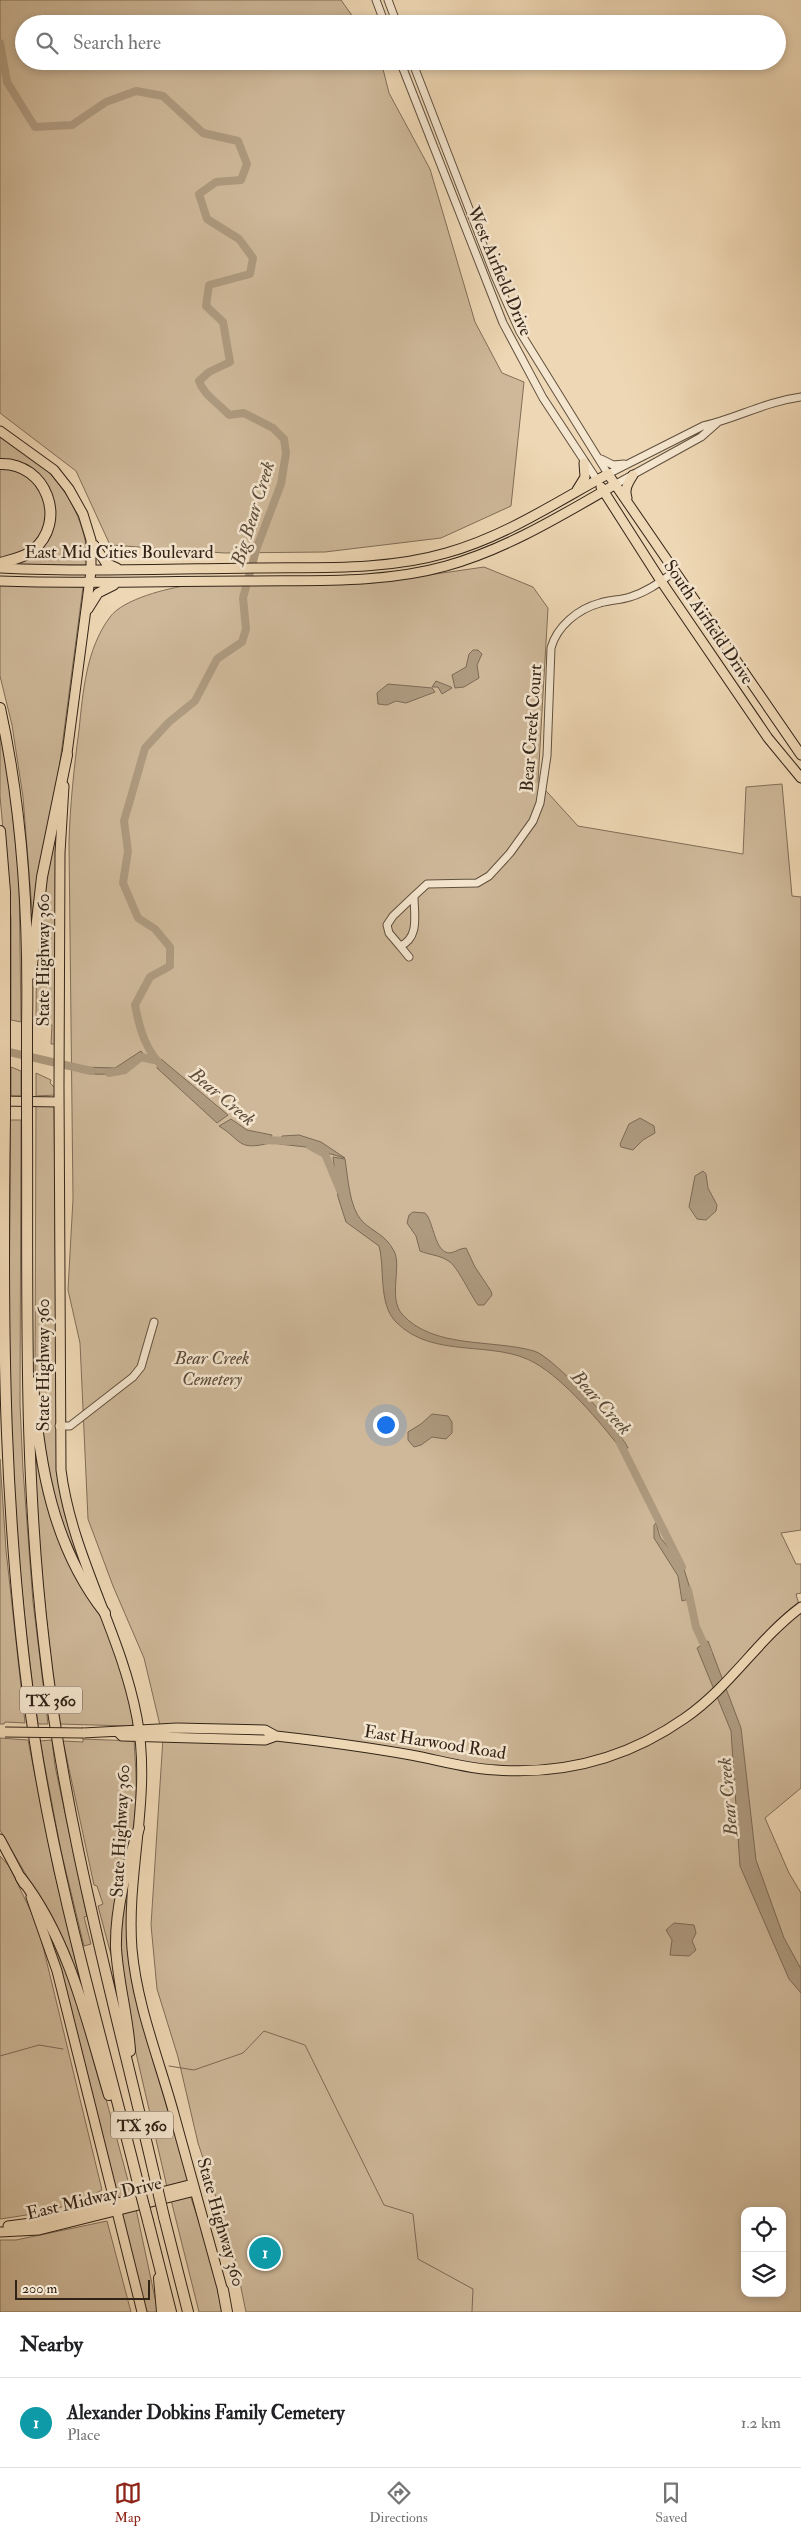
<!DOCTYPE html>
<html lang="en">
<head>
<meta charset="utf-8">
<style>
	body { margin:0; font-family:"IM FELL Double Pica",serif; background:#f2f2f2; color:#202124 }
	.controls { position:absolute; right:15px; bottom:15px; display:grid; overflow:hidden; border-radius:10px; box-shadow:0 2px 8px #0003 }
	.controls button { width:45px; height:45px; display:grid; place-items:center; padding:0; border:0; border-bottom:1px solid #e0e0e0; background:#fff; color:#202124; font:25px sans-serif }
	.scale { position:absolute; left:15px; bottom:12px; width:135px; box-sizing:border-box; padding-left:5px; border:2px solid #322317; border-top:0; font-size:14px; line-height:18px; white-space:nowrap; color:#322317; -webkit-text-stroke:4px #f4e5ce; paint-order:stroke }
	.you { position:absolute; left:385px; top:1424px; width:18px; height:18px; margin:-12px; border:4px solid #fff; border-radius:50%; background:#1a73e8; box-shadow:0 0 0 8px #1a73e833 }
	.badge { display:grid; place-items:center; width:32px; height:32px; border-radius:50%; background:#8f2418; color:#fff; font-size:16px; font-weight:700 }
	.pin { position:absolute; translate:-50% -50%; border:2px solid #fff; box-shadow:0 1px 5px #0006 }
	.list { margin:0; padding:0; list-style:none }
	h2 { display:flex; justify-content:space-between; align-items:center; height:65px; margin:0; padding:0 20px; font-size:21px }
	h2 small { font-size:16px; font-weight:400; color:#757577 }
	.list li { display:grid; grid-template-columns:32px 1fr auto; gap:15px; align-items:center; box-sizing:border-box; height:90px; padding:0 20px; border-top:1px solid #e0e0e0 }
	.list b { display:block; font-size:19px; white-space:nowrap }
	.list p { margin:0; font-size:16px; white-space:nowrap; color:#757577 }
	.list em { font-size:16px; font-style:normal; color:#757577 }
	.icon { flex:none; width:28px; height:28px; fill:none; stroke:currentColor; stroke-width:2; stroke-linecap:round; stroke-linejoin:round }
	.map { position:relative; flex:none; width:801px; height:2312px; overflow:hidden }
	.search { position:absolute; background:#fff; box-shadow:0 2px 8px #0003; left:15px; right:15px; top:15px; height:55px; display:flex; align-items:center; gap:12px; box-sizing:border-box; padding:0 18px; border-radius:28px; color:#757577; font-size:19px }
	.sheet { height:155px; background:#fff }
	nav { display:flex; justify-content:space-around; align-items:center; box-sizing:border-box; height:70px; border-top:1px solid #e0e0e0; background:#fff; font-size:14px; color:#757577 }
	nav a { display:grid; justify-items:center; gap:2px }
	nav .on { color:#8f2418 }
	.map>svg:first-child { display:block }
	.green { fill:#ceb899; stroke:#806e58; fill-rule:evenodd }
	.water { fill:#ae9a7f; stroke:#7c6a55 }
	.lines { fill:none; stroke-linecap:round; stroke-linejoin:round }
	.stream { stroke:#7c6a55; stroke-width:1 }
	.river { stroke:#ae9a7f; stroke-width:8 }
	.minor-casing { stroke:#61503e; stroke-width:9 }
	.major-casing { stroke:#322317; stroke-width:11 }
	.highway-casing { stroke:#322317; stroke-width:12 }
	.minor { stroke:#f4e5ce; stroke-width:7 }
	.major { stroke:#eed7b4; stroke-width:9 }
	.highway { stroke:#eed7b4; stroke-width:10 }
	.major-bridge-casing { stroke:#322317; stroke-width:11; stroke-linecap:butt }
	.highway-bridge-casing { stroke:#322317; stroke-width:12; stroke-linecap:butt }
	.major-bridge { stroke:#eed7b4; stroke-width:9 }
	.highway-bridge { stroke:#eed7b4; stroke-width:10 }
	.labels { text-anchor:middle; stroke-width:5; stroke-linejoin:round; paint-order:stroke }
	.shield { fill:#f4e5ce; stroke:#6c5d4e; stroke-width:1 }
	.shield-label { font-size:16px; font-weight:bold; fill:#322317 }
	.street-label { font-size:18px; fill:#322317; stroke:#f4e5ce }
	.park-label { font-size:18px; font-style:italic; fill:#594838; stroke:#f4e5ce }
	.water-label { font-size:19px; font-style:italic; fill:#5d4d3b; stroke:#f4e5ce }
</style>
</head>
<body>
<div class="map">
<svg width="801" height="2312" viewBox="0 0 801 2312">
	<rect width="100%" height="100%" fill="#eed7b4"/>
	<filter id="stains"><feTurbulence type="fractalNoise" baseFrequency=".004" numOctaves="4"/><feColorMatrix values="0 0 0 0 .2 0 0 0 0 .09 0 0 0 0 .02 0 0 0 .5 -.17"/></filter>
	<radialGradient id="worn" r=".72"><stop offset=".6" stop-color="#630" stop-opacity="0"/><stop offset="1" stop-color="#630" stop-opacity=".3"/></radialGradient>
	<path class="green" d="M0,0H341L358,24H24V61H381L389,93L430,169L475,322L502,373L524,382L511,506L441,538L325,552L225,553L110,545L76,471L0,413Z
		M0,434C14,444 28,454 41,465C68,488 89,529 87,565H16V562L48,535L44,483L0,461Z
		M0,467C9,467 21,470 29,476C49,490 53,527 35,544C25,553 13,556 0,559Z
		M484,567L533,587L548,608L538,782L578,826L743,854L746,787L782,784L792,896L801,897V1530L781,1533L796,1564H801V1593L796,1594L801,1612V1788L765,1818L789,1873L801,1893V2312H246L233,2249L198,2143L178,2057L157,1989L151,1925L163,1738L144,1658L113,1586L88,1519L80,1343L68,1290L73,1199L69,843C70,805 74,768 79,730C83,692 86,649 110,617C123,599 168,588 190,585L373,583ZM745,2211H782V2293H745Z
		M0,584L83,587L55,800L33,923L23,797L12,725L0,676Z
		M0,733L9,782L19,875L21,1022L11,1020V919L0,796Z
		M59,823L56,1044H51L52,1025H36C36,957 38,889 59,823Z
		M11,1067L21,1071V1096H11Z
		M36,1073L51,1080L50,1083L55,1088V1095L36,1096Z
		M36,1104L52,1106L54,1108L57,1459L62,1500L78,1558L54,1507L35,1380Z
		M10,1120H21L20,1404L23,1470L33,1602L48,1724H38C21,1608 12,1491 10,1373C8,1289 11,1204 10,1120Z
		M37,1447L46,1497L110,1635L124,1674L134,1720V1724L130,1726L60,1724C46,1633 38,1540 34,1448Z
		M0,1459L6,1550L25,1723L5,1722L4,1724H0Z
		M0,1738L28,1740L53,1866L82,1988L79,1989L36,1892L0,1830Z
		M83,1739L134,1741C136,1770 138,1800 133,1829C126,1874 107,1921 114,1966L98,1906L103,1904L97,1886L94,1885L63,1741L83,1742Z
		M52,1740L55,1766L87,1916L84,1917L91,1944L84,1946L61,1851L40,1741Z
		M0,1856L9,1866L38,1926L102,2190C70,2208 36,2214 0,2219Z
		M130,1867L128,1936L156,2070L188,2179V2182L167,2187L136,2053L124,1985L119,1928Z
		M54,1938C86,2022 109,2108 132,2196L118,2199L51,1939Z
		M190,2195L207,2246L224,2312H199L171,2200Z
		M136,2209L158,2312H145L121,2213Z
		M107,2221L131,2312H0V2240H16Z"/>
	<path class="water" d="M473,650H478L482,654L477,665L479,678L464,687L455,688L452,675L466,667L469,654Z
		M436,681L451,687L452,688L442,694L438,687H432Z
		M388,684L432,688L435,692L406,703L396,701L387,705L378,704L377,693Z
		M141,1051L145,1056C116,1072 114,1078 80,1072L81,1067L115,1068Z
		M161,1059L228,1115L217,1123L157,1068Z
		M640,1118L654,1126L655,1133L643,1140L633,1150L621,1147L620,1144L629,1124Z
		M231,1119L247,1130L272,1135L270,1143C237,1151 243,1141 219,1126Z
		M299,1135L321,1142L345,1158L306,1147L279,1144L282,1136Z
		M333,1157L345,1159C348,1177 349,1207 362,1221C374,1233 385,1234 394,1251C402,1266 388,1298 402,1314C433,1349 492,1339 534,1351C553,1356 620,1430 628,1448L621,1449C600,1422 565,1380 535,1363C494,1339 433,1360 396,1322C378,1304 385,1268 379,1246L346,1222L338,1197Z
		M703,1171L706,1174L708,1188L717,1205L716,1211L706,1220L697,1219L689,1207L695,1176Z
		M413,1212L425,1213C434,1221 434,1253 450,1253C456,1252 460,1248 466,1248L475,1267L491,1291L492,1295L484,1305H478C470,1294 458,1268 450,1262C441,1255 429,1255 420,1251L416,1236L407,1223L409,1215Z
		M432,1414L448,1416L452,1422V1433L446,1439L432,1437L421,1445L414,1447L408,1440V1432L421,1424Z
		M656,1523L660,1537L683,1566L693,1598L682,1601L678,1576L654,1538V1525Z
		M708,1641L741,1728L756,1860L784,1938L801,1969V1993L789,1979L740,1866L731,1731L697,1648Z
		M674,1923L694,1925L696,1933L692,1941L696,1950L689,1956L670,1955L672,1940L666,1930Z"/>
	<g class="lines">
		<path class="stream" d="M0,2056L39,2045L63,2049
			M169,2066L194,2070L243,2053L264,2031L305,2045L384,2205L413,2214L418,2259L473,2289L472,2312"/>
		<path class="river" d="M0,43L7,82L35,127L72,125L106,102L136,91L163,96L203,133L238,141L247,164L241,180L216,182L199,194L207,219L239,239L253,258L250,274L209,285L206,306L223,322L230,362L209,372L199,381C204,396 219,403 229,415L244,413L273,428L284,439L286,453L281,484L257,547L243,598L246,629L242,642L217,659L195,701L169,722L145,748L124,821L128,851L123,883L138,918L155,929L170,947V966L150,977L135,1005C140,1031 146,1052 166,1070
			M0,1050L91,1071
			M109,1073L125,1070L141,1057L154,1060
			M261,1140L290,1141
			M310,1146L325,1154L340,1190
			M619,1441L682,1567
			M688,1590L696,1627L708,1653"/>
		<defs>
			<path id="minor" d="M376,0L385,24
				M388,0L397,24
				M400,61L503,323L543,398L597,480
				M412,61L495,276L520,332L608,474L703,426C738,418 764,402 801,397
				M601,459L613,465L624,464
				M616,484L701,437L717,423
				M414,896L427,884L477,883L489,876L510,853L533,821L540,803L547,756L551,648C557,626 578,609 600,603C610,600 621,600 630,597C647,592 660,582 674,572
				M414,896C414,914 420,938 400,946L389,933L387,925L393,916Z
				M400,946L409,957
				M59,1426H70L133,1377L141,1367L154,1322"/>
			<path id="major" d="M0,431L54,470L69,489L83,514L91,540V571L66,761
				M601,487L661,581L768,738L801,778
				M577,490L585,477L584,463
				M627,498C624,489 628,483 633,475
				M94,545L106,563L117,568
				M0,568C85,572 169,569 254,568C317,567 384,571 446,553C504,537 555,503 608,474L801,755
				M0,581C82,584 164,581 246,581C312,580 382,584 446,566C507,549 562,515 616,484
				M88,609L98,593L114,585
				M64,786L60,853L59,1087L61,1470C72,1557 121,1632 137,1718C152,1796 126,1873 132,1949C137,2006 159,2059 174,2114C191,2174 207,2235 224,2295
				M0,1101L59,1102
				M118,1732L122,1736L265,1740L276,1736
				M83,1733L177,1728L265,1730L276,1736C321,1741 366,1747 411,1755C439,1760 468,1769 496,1770C566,1775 628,1758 685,1718C730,1687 758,1639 801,1607
				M0,1839L24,1884
				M31,1897L57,1971L142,2312
				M8,2226L46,2221L193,2184
				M0,2232L39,2230L195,2191"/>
			<path id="highway" d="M0,464C46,462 69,522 32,551C23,558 11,560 0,563
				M0,708C23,812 29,920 27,1026
				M0,831L5,892V1014
				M31,974L42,877L67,755
				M5,1117C2,1329 3,1533 35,1742C58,1890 101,2034 137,2179
				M27,1117C28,1293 23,1468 44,1643C64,1823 113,1998 154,2174
				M33,1383C39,1465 53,1547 105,1613
				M21,1878C69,1940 87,2021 109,2095
				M130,2051C128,2017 118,1983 116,1948C115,1908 127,1866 139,1828
				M164,2217L188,2312
				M148,2221L171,2312
				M159,2278L162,2312
				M223,2290L227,2312"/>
		</defs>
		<use href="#minor" class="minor-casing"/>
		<use href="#major" class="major-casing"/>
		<use href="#highway" class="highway-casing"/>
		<use href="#minor" class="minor"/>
		<use href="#major" class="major"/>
		<use href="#highway" class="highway"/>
		<defs>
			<path id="major-bridge" d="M5,1732L83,1733"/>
			<path id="highway-bridge" d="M5,1117V1014
				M27,1117V1026
				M154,2174L164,2217
				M137,2179L148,2221"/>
		</defs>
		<use href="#major-bridge" class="major-bridge-casing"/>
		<use href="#highway-bridge" class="highway-bridge-casing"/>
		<use href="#major-bridge" class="major-bridge"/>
		<use href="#highway-bridge" class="highway-bridge"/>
	</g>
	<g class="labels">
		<g class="shield">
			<rect x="20" y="1686.5" width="62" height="27" rx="4"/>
			<rect x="111" y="2111.5" width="62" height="27" rx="4"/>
		</g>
		<g class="shield-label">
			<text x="51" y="1706">TX 360</text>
			<text x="142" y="2131">TX 360</text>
		</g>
		<g class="street-label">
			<text transform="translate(500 271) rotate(67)" y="6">West Airfield Drive</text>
			<text x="119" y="558">East Mid Cities Boulevard</text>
			<text transform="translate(709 622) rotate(56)" y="6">South Airfield Drive</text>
			<text transform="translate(531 728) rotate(-86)" y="6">Bear Creek Court</text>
			<text transform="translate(43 960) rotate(-90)" y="6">State Highway 360</text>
			<text transform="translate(43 1365) rotate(-90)" y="6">State Highway 360</text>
			<text transform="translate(435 1742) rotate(9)" y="6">East Harwood Road</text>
			<text transform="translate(120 1831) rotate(-87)" y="6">State Highway 360</text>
			<text transform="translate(94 2198) rotate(-13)" y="6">East Midway Drive</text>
			<text transform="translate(221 2222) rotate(74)" y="6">State Highway 360</text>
		</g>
		<g class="park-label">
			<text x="212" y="1364">Bear Creek<tspan x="212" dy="21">Cemetery</tspan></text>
		</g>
		<g class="water-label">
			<text transform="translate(252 513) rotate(-73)" y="7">Big Bear Creek</text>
			<text transform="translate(223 1096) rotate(40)" y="7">Bear Creek</text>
			<text transform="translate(602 1402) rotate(48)" y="7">Bear Creek</text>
			<text transform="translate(727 1797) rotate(-95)" y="7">Bear Creek</text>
		</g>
	</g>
	<rect width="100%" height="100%" filter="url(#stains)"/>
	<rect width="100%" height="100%" fill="url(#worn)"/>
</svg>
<div class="controls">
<button><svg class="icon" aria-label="locate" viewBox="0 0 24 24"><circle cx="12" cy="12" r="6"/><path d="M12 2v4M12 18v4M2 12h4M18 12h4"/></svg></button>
<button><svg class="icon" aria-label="layers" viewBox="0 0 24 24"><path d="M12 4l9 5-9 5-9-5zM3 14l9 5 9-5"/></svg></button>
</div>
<div class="scale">200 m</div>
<div class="you"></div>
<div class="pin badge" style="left:265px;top:2253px;background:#0f9aa8">1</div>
<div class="search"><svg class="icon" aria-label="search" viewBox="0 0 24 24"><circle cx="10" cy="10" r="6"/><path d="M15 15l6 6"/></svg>Search here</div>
</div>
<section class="sheet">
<h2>Nearby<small></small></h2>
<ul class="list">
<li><span class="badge" style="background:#0f9aa8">1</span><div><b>Alexander Dobkins Family Cemetery</b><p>Place</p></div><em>1.2 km</em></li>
</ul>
</section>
<nav>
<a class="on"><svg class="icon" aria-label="map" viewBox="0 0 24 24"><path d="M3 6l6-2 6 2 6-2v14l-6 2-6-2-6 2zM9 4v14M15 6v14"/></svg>Map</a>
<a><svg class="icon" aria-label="directions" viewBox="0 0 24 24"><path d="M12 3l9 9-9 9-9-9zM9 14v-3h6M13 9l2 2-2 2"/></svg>Directions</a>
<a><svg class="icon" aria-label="saved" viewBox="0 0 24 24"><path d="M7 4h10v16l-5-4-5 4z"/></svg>Saved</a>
</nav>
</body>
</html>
